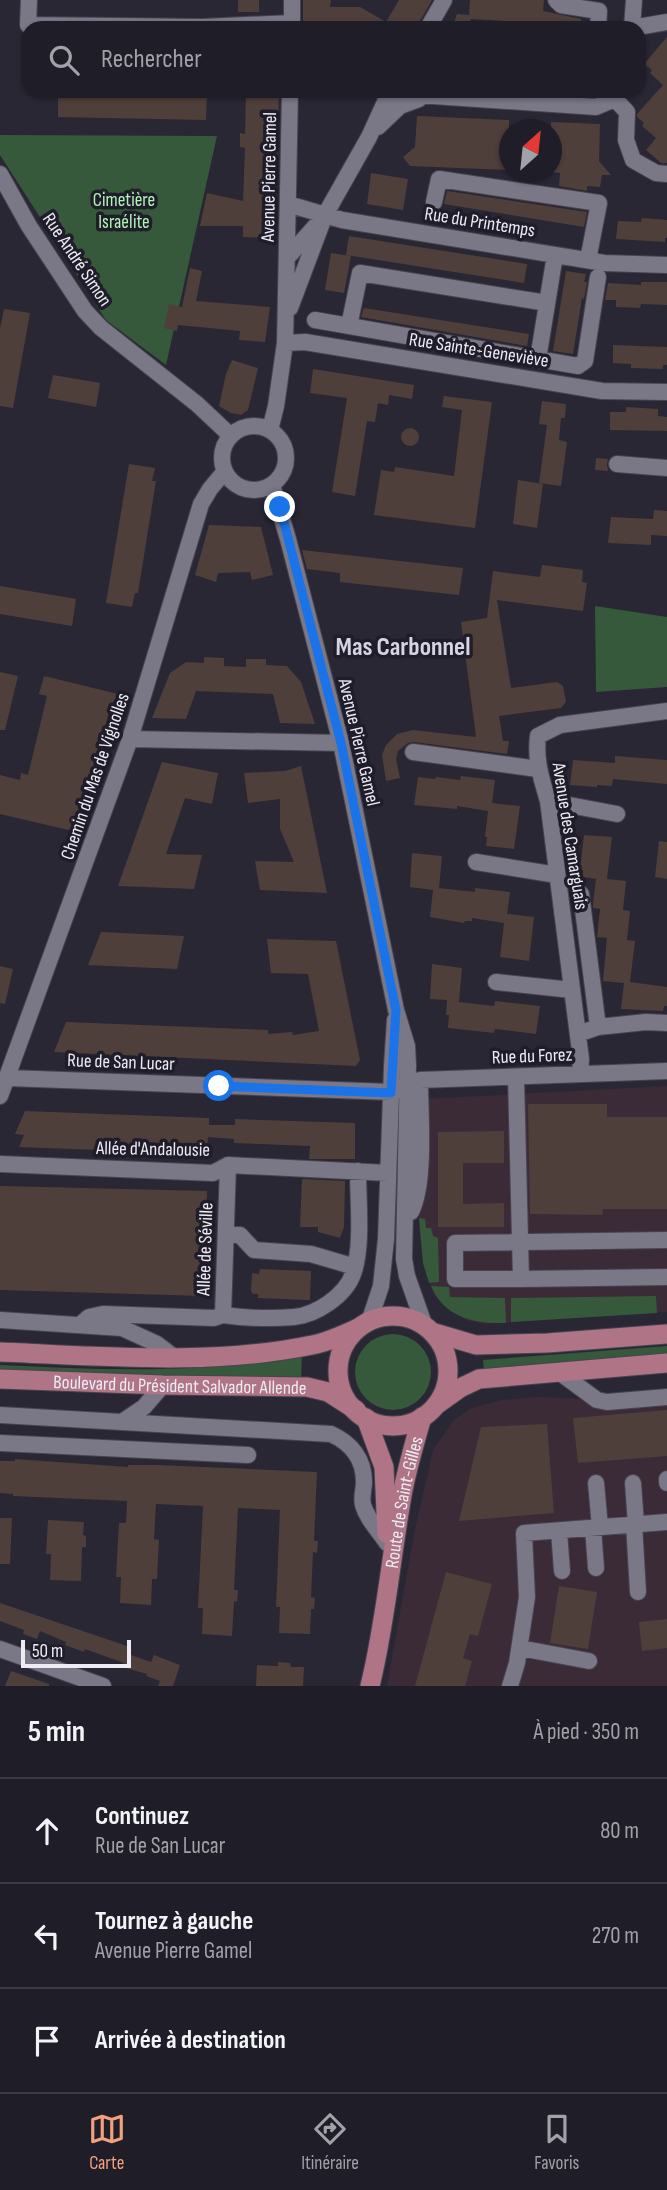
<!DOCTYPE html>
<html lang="fr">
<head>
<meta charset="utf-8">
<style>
	body { margin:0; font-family:"Sofia Sans Condensed",sans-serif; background:#2c2a33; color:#f1f3f6 }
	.compass { position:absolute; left:499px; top:119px; width:63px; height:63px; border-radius:50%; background:#1f1d27; box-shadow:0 2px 5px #0004; rotate:27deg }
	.scale { position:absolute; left:21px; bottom:18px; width:110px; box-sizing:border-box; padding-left:7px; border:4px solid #edecf5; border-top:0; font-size:19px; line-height:24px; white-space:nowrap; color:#edecf5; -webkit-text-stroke:5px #201d2a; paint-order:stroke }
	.stop { position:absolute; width:21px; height:21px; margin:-16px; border:5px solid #1a73e8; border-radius:50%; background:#fff }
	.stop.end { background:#1a73e8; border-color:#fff; box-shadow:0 2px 7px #0008 }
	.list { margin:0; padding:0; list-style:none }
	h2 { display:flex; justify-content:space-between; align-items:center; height:91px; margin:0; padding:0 28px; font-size:30px }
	h2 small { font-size:23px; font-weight:400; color:#a1a2a7 }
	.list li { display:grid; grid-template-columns:46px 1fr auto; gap:21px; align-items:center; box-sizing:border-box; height:105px; padding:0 28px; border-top:2px solid #3c3b44 }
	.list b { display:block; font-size:26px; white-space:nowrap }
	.list p { margin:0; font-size:23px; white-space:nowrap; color:#a1a2a7 }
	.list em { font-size:23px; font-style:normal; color:#a1a2a7 }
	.icon { flex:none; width:38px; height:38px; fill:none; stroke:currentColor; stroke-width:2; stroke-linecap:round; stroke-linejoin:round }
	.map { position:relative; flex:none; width:667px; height:1686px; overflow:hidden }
	.search { position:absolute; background:#1f1d27; box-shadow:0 2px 5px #0004; left:21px; right:21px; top:21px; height:77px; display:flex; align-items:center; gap:18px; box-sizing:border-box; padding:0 24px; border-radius:21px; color:#a1a2a7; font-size:26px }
	.sheet { height:406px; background:#1f1d27 }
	nav { display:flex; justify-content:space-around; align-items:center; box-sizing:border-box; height:98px; border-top:2px solid #3c3b44; background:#1f1d27; font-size:19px; color:#a1a2a7 }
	nav a { display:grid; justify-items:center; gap:4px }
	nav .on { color:#f2a17e }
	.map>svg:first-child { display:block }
	.commercial { fill:#3a2b37 }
	.green { fill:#36593b }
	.building { fill:#4f3f3a }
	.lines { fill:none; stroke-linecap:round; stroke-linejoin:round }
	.minor-casing { stroke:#47444f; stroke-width:18 }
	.major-casing { stroke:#47444f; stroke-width:21 }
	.minor { stroke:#7a7787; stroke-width:16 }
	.major { stroke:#af7485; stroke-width:19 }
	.route { stroke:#1a73e8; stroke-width:9 }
	.labels { text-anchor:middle; stroke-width:7; stroke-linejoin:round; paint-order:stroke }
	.street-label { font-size:19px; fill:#edecf5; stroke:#201d2a }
	.park-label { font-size:19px; fill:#aff4b7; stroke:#201d2a }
	.district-label { font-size:26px; font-weight:bold; fill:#d6d3e5; stroke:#201d2a }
</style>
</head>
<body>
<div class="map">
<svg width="667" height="1686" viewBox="0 0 667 1686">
	<rect width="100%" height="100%" fill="#292734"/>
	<path class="commercial" d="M667,1086V1312L484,1324L466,1320L451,1311L434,1294L423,1263L419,1224L424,1099Z
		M538,1397L583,1399L602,1408L667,1403V1686H387L414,1534L433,1450L453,1421L471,1408L502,1400Z"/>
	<path class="green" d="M0,135L217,136L166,365L106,320L0,155Z
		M595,606L667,617V687L596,692Z
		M419,1218L425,1219L426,1228H431L433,1236L438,1238L439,1282L429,1283L423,1263Z
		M431,1286L449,1287L450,1297L505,1298L506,1323C476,1324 444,1318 431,1286Z
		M656,1296L657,1313L511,1322V1298Z
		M355 1372a38 38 0 1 1 76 0a38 38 0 1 1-76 0Z
		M667,1346V1357L484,1370L483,1360Z
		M302,1355L301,1379L0,1373V1365C68,1368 137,1372 206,1367C238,1365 270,1360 302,1355Z"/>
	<path class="building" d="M238,0H259V12H238Z
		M303,0H331L330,7H360L386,22L399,0H432L416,28H303Z
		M470,0H544L543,11L581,19V28H556V24L471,19L468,28H452L457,14L469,15Z
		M667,37V163H661L646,150L656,138L642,126L644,123L637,117V114L663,85L650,73L652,70L644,64Z
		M58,91H207L206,120L58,117Z
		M246,91H279L276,238L243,237V226H200L207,193L243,201L245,148L240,147V133L245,134Z
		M417,116L509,120V170L410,166L403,157L415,147Z
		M551,122L600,124L599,161L611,175H602L600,187L587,186V191L559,186L560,173L551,172Z
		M371,173L408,179L403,210L367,204Z
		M447,191L587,212L584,227L444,204Z
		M642,218L667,220V238H665V242L616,239L618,221L641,222Z
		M349,236L527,264L524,283L346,255Z
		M331,253L351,256L344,293L325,290Z
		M190,268L202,271L196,301L270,307L265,342L239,340L240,331L178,325L177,331L164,328L169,304L182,307Z
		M566,271L586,274L584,282H587L584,299L582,298L573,354L553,351Z
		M641,282H667V305L641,304L640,308L616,307V300H605L608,283L641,285Z
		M364,308L529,334L527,346L361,317Z
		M4,309L30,313L13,408L0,406V329Z
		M613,345L667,347V365H663V369L631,368V364L613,363Z
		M232,360L258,368L248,410L241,415L231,413L219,406L226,374Z
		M313,369L414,385L412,399L389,395L388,405L378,403L375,422L367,421L355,496L332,492L347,398L310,393Z
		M53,375L100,383L96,407L48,398Z
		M444,396L492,402L475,528L374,515L381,470L394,472L395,467L454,476L462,410L442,407Z
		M542,401L566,404L565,418H561L559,440L567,442L561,486L539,483L547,425L539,424Z
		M626,407L658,409V416L667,417V431L610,430V412H626Z
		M401 437a9 9 0 1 1 18 0a9 9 0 1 1-18 0Z
		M596,458L608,459L607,464L608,471L595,470Z
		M129,464L155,468L152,481H156L138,593H135L132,607L106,603Z
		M518,480L543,484L537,528L513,524Z
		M654,510L667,511V536L651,535V545L608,543L611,517L653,519Z
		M209,525L261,527L273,575L252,580L250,572L218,573L216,582L195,575Z
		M302,550L463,568L459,595L340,582V573L307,569Z
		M542,565L583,570L582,582L587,583L583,611L497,600L511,688L557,682L563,686L566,702L561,708L499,716L503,741H509L507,754L414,742L408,743L398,751L396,759L400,778L386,781L382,755L386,745L397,734L413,730L476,737L461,622L487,618L493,571L540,577Z
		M0,586L76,599L72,626L0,614Z
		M204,657L224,658V666L246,667V659H266V665L287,666L301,682L315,724L280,723L273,694L196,691L186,719L152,718L170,673L186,662L204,663Z
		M0,672L18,676L5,730H0Z
		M44,676L122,695L118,713L109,711L93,779L90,778L77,832L0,814V775L20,780L21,773L28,775L47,696L39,694Z
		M615,756L667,760V784L613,779L612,786L597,785V787L570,785L573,760L615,763Z
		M162,762L218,773L212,804L185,798L166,854L202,855L194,889L118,886Z
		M301,766L327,893L260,890L255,861L294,862L280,829V799L248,803L244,773L285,771Z
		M461,776L495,780L492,803L520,806L514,849L486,846L487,837H485L488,811L457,806V809L414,805L418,777L435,779L436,777L460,780Z
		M584,835L612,837L607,879L626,881L623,910L630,911L627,940L635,941L630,982L667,987V1006H664L663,1011L621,1009L624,983L603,981L607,938L597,937L600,909L593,908V904L596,879L582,877L583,870H580Z
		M659,841L667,842V879L655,877Z
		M412,853L442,856L439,888L475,892V888L510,892L507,914L534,917L529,961L500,957L504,923L472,918V921H465L464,923L430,917L433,890L410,887Z
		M101,932L184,936L177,969L88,965Z
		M267,939L336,941L360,1060L356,1066L54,1052L66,1022L268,1030V1034L292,1032L293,1035L319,1031L308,974L271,973Z
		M432,964L462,968L459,1002L494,1006L495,1001L540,1006L536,1034L495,1029L494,1033L448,1028L449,1015H446L447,1000L430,999Z
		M0,966L13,969L5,1004L0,1003Z
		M528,1104H607V1117H667V1209H603L602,1215L530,1214Z
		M25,1111L209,1118V1125H235V1119L355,1123V1159H309L310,1146L234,1143V1139L208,1137L207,1154L19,1147L24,1135L15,1134Z
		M504,1131V1163H463V1204L504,1203V1227H438V1132Z
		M302,1179L345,1181L344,1227L340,1238L318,1232V1227H300Z
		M0,1186L207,1191L204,1296L0,1290Z
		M260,1269L311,1271L310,1300L258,1298V1294H253L251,1291L252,1273L259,1274Z
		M667,1410V1456L578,1463L573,1418Z
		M547,1424L554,1513L459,1521L481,1427Z
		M15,1459L128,1467V1465H157L317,1472L314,1541H318L317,1553L313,1552L311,1597L315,1598L314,1609H311L310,1634L279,1633L280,1607H276L280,1510L238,1508L234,1590H238L237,1602L234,1601L232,1636L202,1634L203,1608H198L203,1506L156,1504L154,1539L159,1540L157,1579H152L151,1605L120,1603L121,1577H116L119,1523H126L127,1501L13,1496V1494L0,1493V1461H15Z
		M0,1518H12L10,1564H0Z
		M48,1520L84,1522L83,1535L86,1536V1547H82L81,1581L50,1580L51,1554H46Z
		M446,1572L492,1584L478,1636L470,1634L463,1658L472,1661L465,1686H415Z
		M559,1586L597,1592L588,1649L550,1643Z
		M0,1603L130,1647L128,1654L151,1662L154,1655L180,1665L173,1686H158L160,1681L146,1676L147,1674L122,1667L124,1663L85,1649L84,1652L65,1645L66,1642L40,1631L37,1639L23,1634L24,1630L0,1621Z
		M667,1619V1648L642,1651L639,1622Z
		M278,1662L290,1663L291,1667H304L303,1686H256L257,1665L278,1666Z
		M11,1671L49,1684V1686H5Z"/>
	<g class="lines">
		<defs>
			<path id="minor" d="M29,0L28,25L203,27L292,23
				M556,0L561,5L599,11L598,28
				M292,28V0
				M428,28L444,0
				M632,28L667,22
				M632,28L634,0
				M389,93L596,107L615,99L619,91
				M615,99L627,112L626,140L633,160L656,173L667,174
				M378,127L400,106L419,99
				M0,174L29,226L85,311L101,328L197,404L231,436
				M434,202L439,179L599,203L588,260
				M288,204L342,220L604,263L667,265
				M287,258L319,222
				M290,308L325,215L369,137L390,91
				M315,320L578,366L585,361L598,277
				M349,326L360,273L547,303
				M285,343L305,342L602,391L667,392
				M538,359L555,255
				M222 458a32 32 0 1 1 64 0a32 32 0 1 1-64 0Z
				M270,430L276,406L285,343L290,91
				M617,464L667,468
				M272,485L288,539L341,743L396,1010L407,1046L408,1065L404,1259L407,1276L425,1327
				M130,739L341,743
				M413,752L538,769
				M548,801L617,814
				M476,862L557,875
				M496,982L572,990
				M598,1027L646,1022L667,1023
				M578,1034L598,1027L581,894
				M580,1074L581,1059L548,801C541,778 535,759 538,736L560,725L667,711
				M516,1077L521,1279L667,1277
				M8,1078L391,1092L420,1080L667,1071
				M0,1096L130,739L201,504L210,489L225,471
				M0,1164L213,1173L228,1165L388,1173
				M411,1212C426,1182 420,1116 420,1080
				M226,1234L240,1235L254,1250L311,1254L355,1267
				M521,1279H455V1243L667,1240
				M223,1315L228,1165
				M0,1320L122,1328L157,1344L174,1357
				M369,1322L381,1286L386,1239L392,1066L395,1020
				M81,1324L89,1317L103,1314L214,1318L223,1315C245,1318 271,1319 294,1317C316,1315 345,1296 353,1274C363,1247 358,1201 358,1171
				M559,1372L597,1400L607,1402L667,1397
				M0,1415L331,1434C351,1443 364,1459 364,1482C364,1490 361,1497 363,1505C367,1519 379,1531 387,1543
				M122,1422L144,1407L163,1385
				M0,1443L248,1455
				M667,1479V1483
				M596,1483L600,1527
				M633,1483L636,1524
				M634,1524L638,1592
				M593,1528L596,1568
				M559,1531L562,1571
				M520,1648L589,1661
				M0,1649L103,1686
				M510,1686L517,1663L527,1597L524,1533L667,1522"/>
			<g id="major">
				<circle cx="393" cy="1371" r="55"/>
				<path d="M432,1332L476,1345L547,1343L667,1334"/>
				<path d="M0,1352C101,1356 213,1366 312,1345C328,1342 343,1335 358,1328"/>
				<path id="s1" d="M0,1379L163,1385L307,1387L328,1392L356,1410"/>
				<path d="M439,1403L460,1388L479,1379L667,1363"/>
				<path d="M366,1418L384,1467L387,1534"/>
				<path id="s2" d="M370,1686C386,1621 391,1555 403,1490C408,1465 415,1441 422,1417"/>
			</g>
		</defs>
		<use href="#minor" class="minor-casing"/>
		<use href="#major" class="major-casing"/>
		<use href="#minor" class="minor"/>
		<use href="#major" class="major"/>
	</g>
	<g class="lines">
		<path class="route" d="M219,1086L391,1093L396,1010L341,743L280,507"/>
	</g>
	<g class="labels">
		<g class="street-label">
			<text transform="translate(268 177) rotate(-89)" y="7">Avenue Pierre Gamel</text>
			<text transform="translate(480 221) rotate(9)" y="7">Rue du Printemps</text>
			<text transform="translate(78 259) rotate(56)" y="7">Rue André Simon</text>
			<text transform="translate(479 349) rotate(9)" y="7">Rue Sainte-Geneviève</text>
			<text transform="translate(360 742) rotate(77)" y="7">Avenue Pierre Gamel</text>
			<text transform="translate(94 776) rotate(-71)" y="7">Chemin du Mas de Vignolles</text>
			<text transform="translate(571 836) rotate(81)" y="7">Avenue des Camarguais</text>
			<text transform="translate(532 1055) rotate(-2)" y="7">Rue du Forez</text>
			<text transform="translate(121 1061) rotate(2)" y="7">Rue de San Lucar</text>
			<text transform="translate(153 1148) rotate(1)" y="7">Allée d'Andalousie</text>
			<text transform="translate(204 1249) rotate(-88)" y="7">Allée de Séville</text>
			<text dy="7" stroke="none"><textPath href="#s1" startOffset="180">Boulevard du Président Salvador Allende</textPath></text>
			<text dy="7" stroke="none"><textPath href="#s2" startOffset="187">Route de Saint-Gilles</textPath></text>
		</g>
		<g class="park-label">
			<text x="124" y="206">Cimetière<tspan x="124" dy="22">Israélite</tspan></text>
		</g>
		<g class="district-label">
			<text x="403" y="655">Mas Carbonnel</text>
		</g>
	</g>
</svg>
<svg class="compass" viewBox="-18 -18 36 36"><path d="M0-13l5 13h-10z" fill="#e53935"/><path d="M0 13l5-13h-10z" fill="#a1a2a7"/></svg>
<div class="scale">50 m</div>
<div class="stop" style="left:219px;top:1086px"></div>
<div class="stop end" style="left:280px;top:507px"></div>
<div class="search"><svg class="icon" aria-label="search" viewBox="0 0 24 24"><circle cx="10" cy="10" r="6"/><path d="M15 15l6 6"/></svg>Rechercher</div>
</div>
<section class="sheet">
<h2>5 min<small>À pied · 350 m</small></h2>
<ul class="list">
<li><svg class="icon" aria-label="ahead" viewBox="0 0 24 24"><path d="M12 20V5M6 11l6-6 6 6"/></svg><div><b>Continuez</b><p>Rue de San Lucar</p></div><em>80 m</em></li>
<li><svg class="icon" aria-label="left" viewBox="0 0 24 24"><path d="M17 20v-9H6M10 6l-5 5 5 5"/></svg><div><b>Tournez à gauche</b><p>Avenue Pierre Gamel</p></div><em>270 m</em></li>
<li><svg class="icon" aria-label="arrive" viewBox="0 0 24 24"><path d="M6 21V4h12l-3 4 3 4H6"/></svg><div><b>Arrivée à destination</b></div></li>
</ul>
</section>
<nav>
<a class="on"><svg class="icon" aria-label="map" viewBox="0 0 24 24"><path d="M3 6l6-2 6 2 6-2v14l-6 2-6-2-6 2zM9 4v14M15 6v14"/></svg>Carte</a>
<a><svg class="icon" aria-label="directions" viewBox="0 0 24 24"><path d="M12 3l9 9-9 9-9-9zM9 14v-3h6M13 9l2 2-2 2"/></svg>Itinéraire</a>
<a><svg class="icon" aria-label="saved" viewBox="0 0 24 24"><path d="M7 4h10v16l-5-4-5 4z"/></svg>Favoris</a>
</nav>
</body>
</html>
